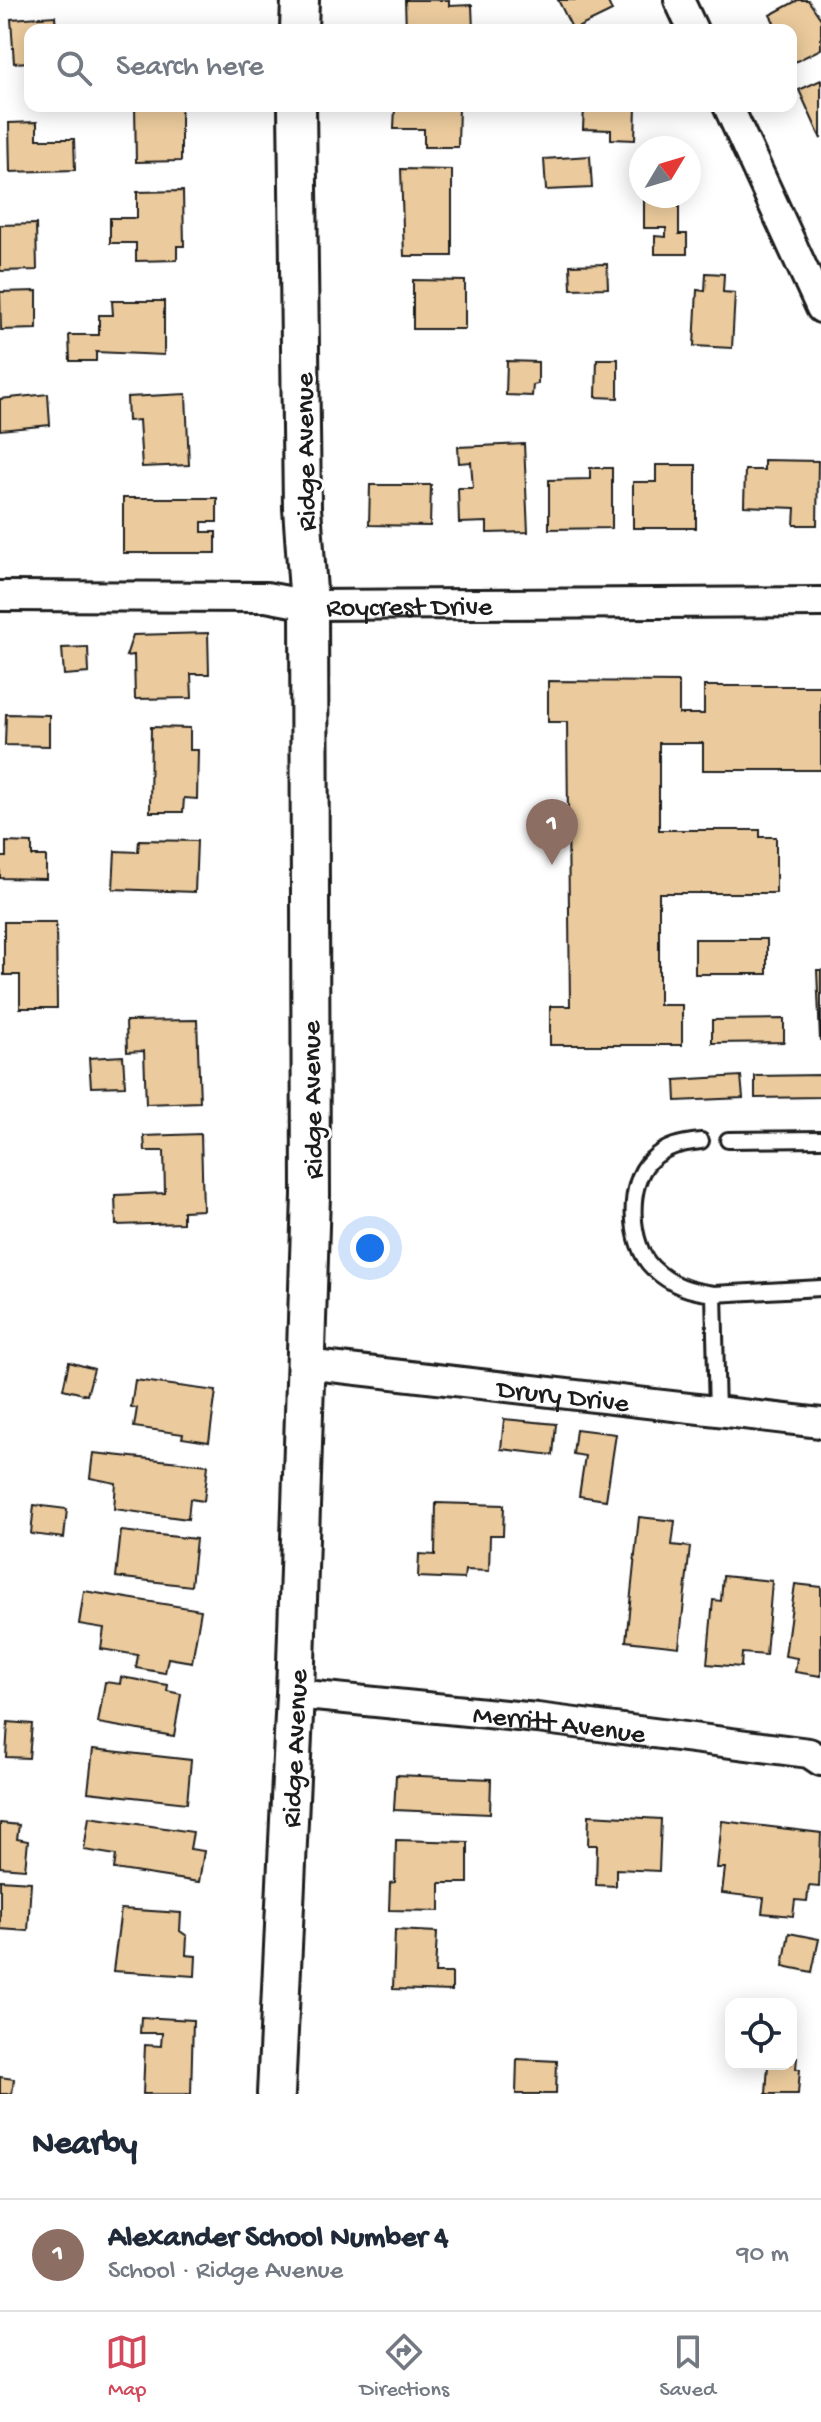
<!DOCTYPE html>
<html lang="en">
<head>
<meta charset="utf-8">
<style>
	body { margin:0; font-family:"Gochi Hand",sans-serif; background:#f2f2f3; color:#1f2937 }
	.controls { position:absolute; right:24px; bottom:24px; display:grid; overflow:hidden; border-radius:16px; box-shadow:0 4px 20px #0003 }
	.controls button { width:72px; height:72px; display:grid; place-items:center; padding:0; border:0; border-bottom:2px solid #e0e1e3; background:#fff; color:#1f2937; font:40px sans-serif }
	.compass { position:absolute; left:629px; top:136px; width:72px; height:72px; border-radius:50%; background:#fff; box-shadow:0 4px 20px #0003; rotate:52deg }
	.you { position:absolute; left:370px; top:1248px; width:28px; height:28px; margin:-20px; border:6px solid #fff; border-radius:50%; background:#1a73e8; box-shadow:0 0 0 12px #1a73e833 }
	.badge { display:grid; place-items:center; width:52px; height:52px; border-radius:50%; background:#d1495b; color:#fff; font-size:26px; font-weight:700 }
	.pin { position:absolute; translate:-50% -66px; filter:drop-shadow(0 2px 4px #0008) }
	.pin::after { content:''; position:absolute; top:42px; width:28px; height:24px; background:inherit; clip-path:polygon(0 0,100% 0,50% 100%) }
	.list { margin:0; padding:0; list-style:none }
	h2 { display:flex; justify-content:space-between; align-items:center; height:104px; margin:0; padding:0 32px; font-size:34px }
	h2 small { font-size:26px; font-weight:400; color:#747a83 }
	.list li { display:grid; grid-template-columns:52px 1fr auto; gap:24px; align-items:center; box-sizing:border-box; height:112px; padding:0 32px; border-top:2px solid #e0e1e3 }
	.list b { display:block; font-size:30px; white-space:nowrap }
	.list p { margin:0; font-size:26px; white-space:nowrap; color:#747a83 }
	.list em { font-size:26px; font-style:normal; color:#747a83 }
	.icon { flex:none; width:44px; height:44px; fill:none; stroke:currentColor; stroke-width:2; stroke-linecap:round; stroke-linejoin:round }
	.map { position:relative; flex:none; width:821px; height:2094px; overflow:hidden }
	.search { position:absolute; background:#fff; box-shadow:0 4px 20px #0003; left:24px; right:24px; top:24px; height:88px; display:flex; align-items:center; gap:20px; box-sizing:border-box; padding:0 28px; border-radius:16px; color:#747a83; font-size:30px }
	.sheet { height:216px; background:#fff }
	nav { display:flex; justify-content:space-around; align-items:center; box-sizing:border-box; height:112px; border-top:2px solid #e0e1e3; background:#fff; font-size:22px; color:#747a83 }
	nav a { display:grid; justify-items:center; gap:4px }
	nav .on { color:#d1495b }
	.map>svg:first-child { display:block }
	.building { fill:#ebcb9d; stroke:#1c1c1c; stroke-width:2 }
	.lines { fill:none; stroke-linecap:round; stroke-linejoin:round }
	.service-casing { stroke:#1c1c1c; stroke-width:20 }
	.minor-casing { stroke:#1c1c1c; stroke-width:34 }
	.tertiary-casing { stroke:#1c1c1c; stroke-width:42 }
	.service { stroke:#fff; stroke-width:14 }
	.minor { stroke:#fff; stroke-width:28 }
	.tertiary { stroke:#fff; stroke-width:36 }
	.labels { text-anchor:middle; stroke-width:6; stroke-linejoin:round; paint-order:stroke }
	.street-label { font-size:28px; fill:#1c1c1c; stroke:#fff }
</style>
</head>
<body>
<div class="map">
<svg width="821" height="2094" viewBox="0 0 821 2094">
	<rect width="100%" height="100%" fill="#fff"/>
	<filter id="ink" filterUnits="userSpaceOnUse"><feTurbulence type="fractalNoise" baseFrequency=".0125" numOctaves="2"/><feDisplacementMap in="SourceGraphic" scale="16" xChannelSelector="R" yChannelSelector="G"/><feConvolveMatrix kernelMatrix="1 2 1 2 8 2 1 2 1" color-interpolation-filters="sRGB"/></filter>
	<g filter="url(#ink)">
		<path class="building" d="M405,0H449V6L472,5L473,30H406Z
			M558,0H607L612,11L573,30Z
			M798,0H808L821,19V49L795,62L791,55V30H778L770,15Z
			M55,16L56,30H30V62L14,63L11,19Z
			M821,80V139L799,90Z
			M135,106H181V161L136,162Z
			M395,106H459L458,147H424V129H394Z
			M584,106H636L635,140L611,139V130L583,129Z
			M37,122V139H74L75,170L10,172L9,123Z
			M590,156L592,188L546,190L544,159Z
			M401,169L452,170V256H404Z
			M183,191L184,246H177V260L136,261V243H110V218H137V192Z
			M644,196H679V234H687V254H655V236L666,237V228H644Z
			M36,224L37,270L0,271V225Z
			M607,264L608,288L571,289L570,265Z
			M706,273L724,274L723,292L735,293L732,348L694,346L697,290L705,291Z
			M413,280L465,281V329H413Z
			M37,291V329L1,330L0,292Z
			M112,301H164V355L96,352V361H70L69,335H99V315H113Z
			M597,359H618V398L596,397Z
			M507,361L538,362V384L533,385L532,396L506,395Z
			M48,394L50,425L0,430V399Z
			M186,394L189,465L142,467L139,420L128,421L127,397Z
			M524,444L528,532L487,533V522L459,523L458,488H473L471,462L459,463L458,447Z
			M764,460L818,461L817,525H794L795,508L744,506L745,470H764Z
			M656,465H696V528H633V482H656Z
			M590,468H612V528L549,529V480L590,479Z
			M370,485H431L430,526L369,525Z
			M123,498H217V522H202V532H216V553H123Z
			M208,633L209,674H191L192,698L135,699L134,655L126,656L133,635Z
			M88,647L89,673L64,675L62,648Z
			M548,681L679,682V714H704V686H821V770H703V743H659V830H760V837H776V893H659V1005H682V1045H550V1006H570L567,722H548Z
			M6,714L49,715V746L5,745Z
			M151,727L190,728V750H198L197,799L184,798L183,812H150Z
			M139,840L197,841L195,892L113,889L115,851L138,852Z
			M6,842L32,843V856H46V879L0,878V857H6Z
			M4,922H56L57,1008H20V975H4Z
			M695,939H767V974H695Z
			M817,970H821V1040H820Z
			M784,1019V1042L712,1043V1020Z
			M197,1020L200,1102L146,1104L144,1051L127,1052L126,1021Z
			M123,1056L125,1086L91,1087L89,1058Z
			M821,1075V1097L755,1098V1076Z
			M741,1076L743,1098L676,1101L675,1080Z
			M201,1134L203,1210L183,1211V1223L116,1225L115,1195L165,1193L164,1151H145L144,1136Z
			M69,1362L94,1369L87,1395L63,1389Z
			M135,1380L216,1391L209,1442L182,1438L183,1434L134,1427L137,1408L131,1407Z
			M504,1419L556,1424L553,1455L501,1449Z
			M576,1429L616,1434L606,1500L579,1496L585,1456L573,1454Z
			M93,1453L208,1465L204,1501L190,1499L188,1519L114,1509L116,1483L90,1478Z
			M436,1503L504,1505L503,1535H490L489,1571L465,1570L464,1579L418,1577L419,1554L435,1555Z
			M34,1505L67,1509L64,1538L31,1534Z
			M639,1517L675,1521L672,1545L690,1547L679,1647L626,1641Z
			M121,1531L196,1539L191,1586L116,1577Z
			M723,1576L772,1581L766,1655L742,1653L741,1667L707,1664L713,1600L721,1601Z
			M795,1584L821,1587V1676L795,1672L797,1658L785,1656Z
			M84,1591L201,1610L192,1662L168,1658L165,1673L136,1668L138,1655L101,1649L104,1628L79,1624Z
			M121,1677L168,1685L167,1691L181,1694L174,1736L98,1723L105,1682L120,1684Z
			M8,1722L32,1724L29,1758L6,1757Z
			M93,1749L191,1760L187,1803L88,1792Z
			M396,1775L491,1779L490,1814L394,1810Z
			M589,1815L661,1819L659,1871L616,1869V1886L596,1885L597,1845H588Z
			M89,1817L193,1832L190,1849L204,1851L199,1882L114,1869L116,1855L84,1850Z
			M722,1821L821,1833L819,1887L809,1886L807,1901L795,1900L793,1916L762,1913L764,1898L722,1893L725,1868H717Z
			M0,1823L19,1825L17,1839L28,1841L25,1869L0,1867Z
			M396,1840L468,1842V1883H440V1911L389,1910L390,1883L395,1882Z
			M0,1880L31,1882L28,1931L0,1929Z
			M121,1909L181,1913L180,1931L187,1936L186,1955L196,1956L195,1976L113,1971Z
			M395,1930L437,1932L435,1973H452V1991L393,1989Z
			M789,1933L819,1939L812,1972L783,1966Z
			M141,2017L193,2020L191,2094H143L145,2045L161,2046L162,2033H140Z
			M791,2057H797L796,2069H800L798,2094H766L768,2065L791,2064Z
			M517,2059L557,2061L556,2094H516Z
			M0,2077L14,2079L12,2094H0Z"/>
		<g class="lines">
			<defs>
				<path id="service" d="M728,1140L821,1139
					M701,1141C681,1143 666,1146 651,1160C626,1183 629,1246 653,1268C672,1286 690,1291 714,1294
					M717,1413L714,1294L821,1288"/>
				<g id="minor">
					<path d="M679,0L693,30"/>
					<path d="M728,106L821,308"/>
					<path id="s1" d="M0,596L266,597L309,605L821,602"/>
					<path id="s2" d="M305,1364L821,1423"/>
					<path id="s3" d="M295,1694L537,1718L809,1753L821,1761"/>
				</g>
				<g id="tertiary">
					<path d="M299,30L300,0"/>
					<path id="s4" d="M276,2094L295,1694L311,1195L309,605L302,508L297,106"/>
				</g>
			</defs>
			<use href="#service" class="service-casing"/>
			<use href="#minor" class="minor-casing"/>
			<use href="#tertiary" class="tertiary-casing"/>
			<use href="#service" class="service"/>
			<use href="#minor" class="minor"/>
			<use href="#tertiary" class="tertiary"/>
		</g>
	</g>
	<g class="labels">
		<g class="street-label">
			<text transform="translate(303 452) rotate(-91)" y="10">Ridge Avenue</text>
			<text dy="10" stroke="none"><textPath href="#s1" startOffset="410">Roycrest Drive</textPath></text>
			<text transform="translate(310 1100) rotate(-91)" y="10">Ridge Avenue</text>
			<text dy="10" stroke="none"><textPath href="#s2" startOffset="260">Drury Drive</textPath></text>
			<text dy="10" stroke="none"><textPath href="#s3" startOffset="266">Merritt Avenue</textPath></text>
			<text dy="10" stroke="none"><textPath href="#s4" startOffset="346">Ridge Avenue</textPath></text>
		</g>
	</g>
</svg>
<div class="controls">
<button><svg class="icon" aria-label="locate" viewBox="0 0 24 24"><circle cx="12" cy="12" r="6"/><path d="M12 2v4M12 18v4M2 12h4M18 12h4"/></svg></button>
</div>
<svg class="compass" viewBox="-18 -18 36 36"><path d="M0-13l5 13h-10z" fill="#e53935"/><path d="M0 13l5-13h-10z" fill="#747a83"/></svg>
<div class="you"></div>
<div class="pin badge" style="left:552px;top:865px;background:#8d6e63">1</div>
<div class="search"><svg class="icon" aria-label="search" viewBox="0 0 24 24"><circle cx="10" cy="10" r="6"/><path d="M15 15l6 6"/></svg>Search here</div>
</div>
<section class="sheet">
<h2>Nearby<small></small></h2>
<ul class="list">
<li><span class="badge" style="background:#8d6e63">1</span><div><b>Alexander School Number 4</b><p>School · Ridge Avenue</p></div><em>90 m</em></li>
</ul>
</section>
<nav>
<a class="on"><svg class="icon" aria-label="map" viewBox="0 0 24 24"><path d="M3 6l6-2 6 2 6-2v14l-6 2-6-2-6 2zM9 4v14M15 6v14"/></svg>Map</a>
<a><svg class="icon" aria-label="directions" viewBox="0 0 24 24"><path d="M12 3l9 9-9 9-9-9zM9 14v-3h6M13 9l2 2-2 2"/></svg>Directions</a>
<a><svg class="icon" aria-label="saved" viewBox="0 0 24 24"><path d="M7 4h10v16l-5-4-5 4z"/></svg>Saved</a>
</nav>
</body>
</html>
